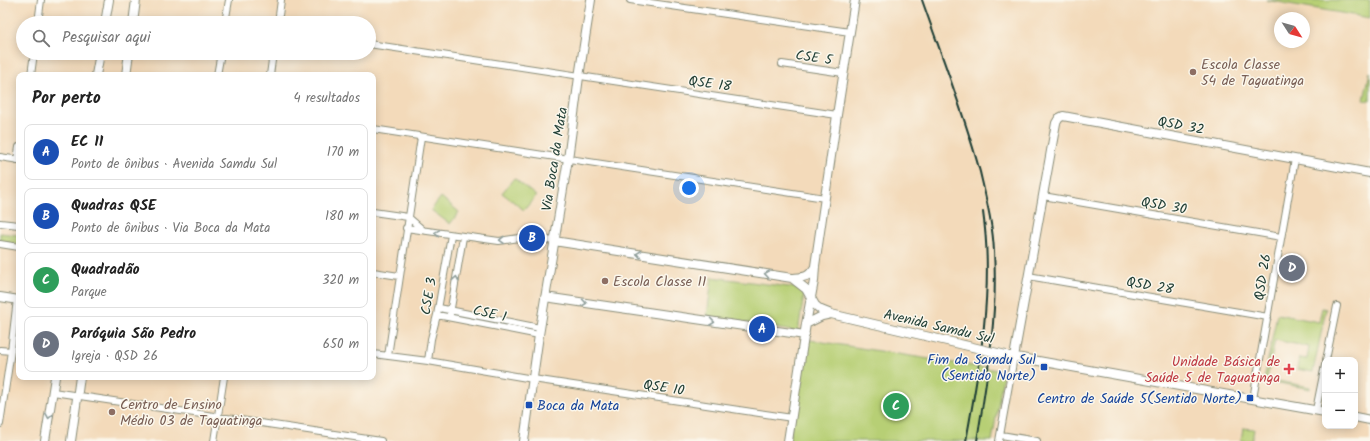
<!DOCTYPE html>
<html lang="pt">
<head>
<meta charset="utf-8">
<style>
	body { margin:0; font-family:Kalam,sans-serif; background:#f2f2f2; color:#222 }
	.controls { position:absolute; right:12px; bottom:12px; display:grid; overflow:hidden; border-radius:8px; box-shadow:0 2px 10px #0003 }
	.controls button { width:36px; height:36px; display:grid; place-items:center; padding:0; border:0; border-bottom:1px solid #e0e0e0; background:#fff; color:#222; font:20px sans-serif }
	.compass { position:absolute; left:1274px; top:12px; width:36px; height:36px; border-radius:50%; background:#fff; box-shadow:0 2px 10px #0003; rotate:126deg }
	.you { position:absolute; left:689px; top:188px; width:14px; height:14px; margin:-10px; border:3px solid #fff; border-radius:50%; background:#1a73e8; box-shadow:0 0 0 6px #1a73e833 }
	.badge { display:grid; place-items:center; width:26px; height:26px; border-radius:50%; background:#d1495b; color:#fff; font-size:13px; font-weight:700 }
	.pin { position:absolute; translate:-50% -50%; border:2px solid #fff; box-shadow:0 1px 4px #0006 }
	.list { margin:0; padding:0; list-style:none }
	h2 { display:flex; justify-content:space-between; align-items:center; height:52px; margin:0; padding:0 16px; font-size:17px }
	h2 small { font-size:13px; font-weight:400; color:#767676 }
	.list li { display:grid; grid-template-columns:26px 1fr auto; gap:12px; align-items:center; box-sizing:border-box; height:56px; margin:0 8px 8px; padding:0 8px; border:1px solid #e0e0e0; border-radius:8px }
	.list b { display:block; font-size:15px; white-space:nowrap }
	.list p { margin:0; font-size:13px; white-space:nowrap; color:#767676 }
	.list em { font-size:13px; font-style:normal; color:#767676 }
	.icon { flex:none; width:22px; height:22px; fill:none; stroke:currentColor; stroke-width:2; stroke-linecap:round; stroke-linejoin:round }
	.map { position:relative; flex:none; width:1370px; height:441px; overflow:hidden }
	.search { position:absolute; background:#fff; box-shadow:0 2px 10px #0003; left:16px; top:16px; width:360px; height:44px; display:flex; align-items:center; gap:10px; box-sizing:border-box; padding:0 14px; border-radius:22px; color:#767676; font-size:15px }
	.panel { position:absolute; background:#fff; box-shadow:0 2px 10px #0003; left:16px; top:72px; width:360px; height:308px; border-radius:8px }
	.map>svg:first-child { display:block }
	.green { fill:#b7cf74; stroke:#6b8654 }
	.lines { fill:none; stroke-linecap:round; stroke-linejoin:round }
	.street-casing { stroke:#898c77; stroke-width:8 }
	.secondary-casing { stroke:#898c77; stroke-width:10 }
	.street { stroke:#fff; stroke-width:6 }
	.secondary { stroke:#fff; stroke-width:8 }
	.rail { stroke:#1f3d34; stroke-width:2 }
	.secondary-bridge-casing { stroke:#898c77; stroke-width:10; stroke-linecap:butt }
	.secondary-bridge { stroke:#fff; stroke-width:8 }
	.oneway { stroke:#8f9e9a }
	.education-dot { fill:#8d6e63; stroke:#fbf7ec; stroke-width:1.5 }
	.transit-dot { fill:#1a4fb4; stroke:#fbf7ec; stroke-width:1.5 }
	.health-dot { fill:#e0444e; stroke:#fbf7ec; stroke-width:1.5 }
	.labels { text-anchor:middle; stroke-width:3; stroke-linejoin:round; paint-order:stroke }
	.street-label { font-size:14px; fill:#1f3d34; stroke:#fbf7ec }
	.education-label { font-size:14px; fill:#785e54; stroke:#fbf7ec; text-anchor:start }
	.transit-label { font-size:14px; fill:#164399; stroke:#fbf7ec; text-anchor:end }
	.health-label { font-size:14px; fill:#be3a42; stroke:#fbf7ec; text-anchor:end }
</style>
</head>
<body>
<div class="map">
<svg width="1370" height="441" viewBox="0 0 1370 441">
	<rect width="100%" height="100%" fill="#fbf7ec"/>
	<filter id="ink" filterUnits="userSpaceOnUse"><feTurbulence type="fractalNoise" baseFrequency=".025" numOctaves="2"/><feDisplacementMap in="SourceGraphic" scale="8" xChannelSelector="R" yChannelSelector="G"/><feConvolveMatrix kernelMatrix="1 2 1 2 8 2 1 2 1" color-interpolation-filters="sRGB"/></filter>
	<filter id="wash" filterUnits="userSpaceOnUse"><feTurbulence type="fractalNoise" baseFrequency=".012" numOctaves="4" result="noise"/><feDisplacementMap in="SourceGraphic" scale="16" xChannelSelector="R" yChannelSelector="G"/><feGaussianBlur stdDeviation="0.9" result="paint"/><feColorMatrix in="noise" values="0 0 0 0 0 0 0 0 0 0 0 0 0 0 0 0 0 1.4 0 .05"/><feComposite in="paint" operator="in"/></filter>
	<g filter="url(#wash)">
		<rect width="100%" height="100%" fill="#f3daba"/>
		<path class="green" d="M1266,0H1370V18Z
			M1370,72V101L1364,100Z
			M514,178L536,196L524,210L502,193Z
			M441,197L459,212L450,224L431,210Z
			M0,233L19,235V245L0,242Z
			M712,277L805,289L798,332L707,316Z
			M1322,308L1326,309L1313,372L1297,369L1299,358L1307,359L1309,347L1275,340L1267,379L1310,387V389L1264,380L1277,314L1319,322Z
			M804,339L1004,371L992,441H789Z
			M1243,428L1254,429L1252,441H1241Z"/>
	</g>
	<g filter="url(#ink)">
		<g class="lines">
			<defs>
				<path id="street" d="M630,0L850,32
					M38,23L41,0
					M225,23L229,0
					M278,23L281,0
					M369,44L837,115
					M782,64L843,73
					M31,75L34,53
					M217,75L221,53
					M270,75L273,53
					M373,129L825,198
					M0,157L19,160
					M17,160L19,147
					M1043,196L1281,237
					M373,212L408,217L423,230
					M0,223L19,225
					M406,228L499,241L526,237L554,241
					M0,244L19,247
					M373,272L399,276
					M1028,276L1268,317
					M439,308L540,328
					M450,314L463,237
					M437,315L539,335
					M0,350L11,351
					M373,354L428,361L533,379L792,418
					M388,356L421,137
					M1326,360L1337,306
					M428,361L431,339L437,315L451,235
					M53,392L381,441
					M1253,399L1295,159
					M1316,410L1325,365
					M0,424L11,351L17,299
					M1001,435L1037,441
					M214,441L224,377
					M999,441L1014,357"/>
				<path id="secondary" d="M105,23L109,0
					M133,23L136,0
					M96,75L100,53
					M126,75L129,53
					M554,241L792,278L806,289L815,305L821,310L831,314L964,345
					M792,278C805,277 808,278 815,267
					M0,297L19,300
					M545,297L805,335
					M806,324L822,316L831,314
					M1010,356L1325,412
					M1014,357L1056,123L1059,118L1063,116L1370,173
					M1355,417L1370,420
					M45,441L55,377
					M71,441L80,377
					M524,441L539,335L568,159L579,77L591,0
					M788,441L806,324L814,281L815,266L837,115L855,0"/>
			</defs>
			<use href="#street" class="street-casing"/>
			<use href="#secondary" class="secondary-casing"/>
			<use href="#street" class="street"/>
			<use href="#secondary" class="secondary"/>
			<path class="rail" d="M922,0C942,57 964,113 980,172C986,198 993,225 994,252C998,316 987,378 977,441
				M966,441C980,365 994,289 983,212"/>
			<defs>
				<path id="secondary-bridge" d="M964,345L1006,355"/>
			</defs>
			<use href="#secondary-bridge" class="secondary-bridge-casing"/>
			<use href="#secondary-bridge" class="secondary-bridge"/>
		</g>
		<defs><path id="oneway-chevron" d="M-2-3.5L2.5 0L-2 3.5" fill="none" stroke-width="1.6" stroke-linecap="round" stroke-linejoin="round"/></defs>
		<g class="oneway">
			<use href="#oneway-chevron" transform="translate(437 233) rotate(-171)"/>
			<use href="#oneway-chevron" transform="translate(502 240) rotate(178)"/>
			<use href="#oneway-chevron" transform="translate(639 254) rotate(-172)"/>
			<use href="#oneway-chevron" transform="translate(767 274) rotate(-171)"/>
			<use href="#oneway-chevron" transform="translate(456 279) rotate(-80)"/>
			<use href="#oneway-chevron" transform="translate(584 303) rotate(8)"/>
			<use href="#oneway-chevron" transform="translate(712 322) rotate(8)"/>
			<use href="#oneway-chevron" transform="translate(49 416) rotate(99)"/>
		</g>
	</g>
	<g class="education-dot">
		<circle cx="1193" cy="72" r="4"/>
		<circle cx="605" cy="281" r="4"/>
		<circle cx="112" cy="412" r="4"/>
	</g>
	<g class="transit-dot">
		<rect x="1040" y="363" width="8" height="8" rx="2"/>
		<rect x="1246" y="394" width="8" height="8" rx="2"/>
		<rect x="525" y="401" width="8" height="8" rx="2"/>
	</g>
	<path class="health-dot" d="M1287 363h4v4h4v4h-4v4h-4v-4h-4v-4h4z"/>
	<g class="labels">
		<g class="street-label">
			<text transform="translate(814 57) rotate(8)" y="5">CSE 5</text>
			<text transform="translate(710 83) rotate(8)" y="5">QSE 18</text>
			<text transform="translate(1181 125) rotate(11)" y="5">QSD 32</text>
			<text transform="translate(554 159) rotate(-81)" y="5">Via Boca da Mata</text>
			<text transform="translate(1164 205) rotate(10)" y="5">QSD 30</text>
			<text transform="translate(1262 277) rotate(-81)" y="5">QSD 26</text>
			<text transform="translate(1150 285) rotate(10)" y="5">QSD 28</text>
			<text transform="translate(428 296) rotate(-80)" y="5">CSE 3</text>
			<text transform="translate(490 313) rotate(12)" y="5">CSE 1</text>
			<text transform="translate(939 326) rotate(13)" y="5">Avenida Samdu Sul</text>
			<text transform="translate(664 387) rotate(9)" y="5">QSE 10</text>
		</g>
		<g class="education-label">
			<text x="1201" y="69">Escola Classe<tspan x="1201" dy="16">54 de Taguatinga</tspan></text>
			<text x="613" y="286">Escola Classe 11</text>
			<text x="120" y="409">Centro de Ensino<tspan x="120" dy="16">Médio 03 de Taguatinga</tspan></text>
		</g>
		<g class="transit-label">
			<text x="1036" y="364">Fim da Samdu Sul<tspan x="1036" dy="16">(Sentido Norte)</tspan></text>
			<text x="1242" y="403">Centro de Saúde 5(Sentido Norte)</text>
			<text x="537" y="410" text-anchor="start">Boca da Mata</text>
		</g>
		<g class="health-label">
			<text x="1280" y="366">Unidade Básica de<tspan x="1280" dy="16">Saúde 5 de Taguatinga</tspan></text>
		</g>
	</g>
</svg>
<div class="controls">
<button>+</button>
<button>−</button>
</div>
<svg class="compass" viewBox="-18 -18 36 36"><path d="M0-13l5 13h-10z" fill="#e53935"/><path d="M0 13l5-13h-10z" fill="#767676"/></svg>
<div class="you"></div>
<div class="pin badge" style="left:762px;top:329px;background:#1a4fb4">A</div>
<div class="pin badge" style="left:532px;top:238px;background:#1a4fb4">B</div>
<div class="pin badge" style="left:896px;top:406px;background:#2e9e5b">C</div>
<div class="pin badge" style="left:1292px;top:268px;background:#6b7280">D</div>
<div class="search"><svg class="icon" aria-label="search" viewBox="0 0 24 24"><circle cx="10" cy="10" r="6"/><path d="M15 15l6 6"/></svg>Pesquisar aqui</div>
<section class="panel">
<h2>Por perto<small>4 resultados</small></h2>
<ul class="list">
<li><span class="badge" style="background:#1a4fb4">A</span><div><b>EC 11</b><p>Ponto de ônibus · Avenida Samdu Sul</p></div><em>170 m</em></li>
<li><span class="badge" style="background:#1a4fb4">B</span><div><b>Quadras QSE</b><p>Ponto de ônibus · Via Boca da Mata</p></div><em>180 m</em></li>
<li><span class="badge" style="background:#2e9e5b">C</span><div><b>Quadradão</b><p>Parque</p></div><em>320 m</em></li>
<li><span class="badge" style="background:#6b7280">D</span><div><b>Paróquia São Pedro</b><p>Igreja · QSD 26</p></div><em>650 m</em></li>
</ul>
</section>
</div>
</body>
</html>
